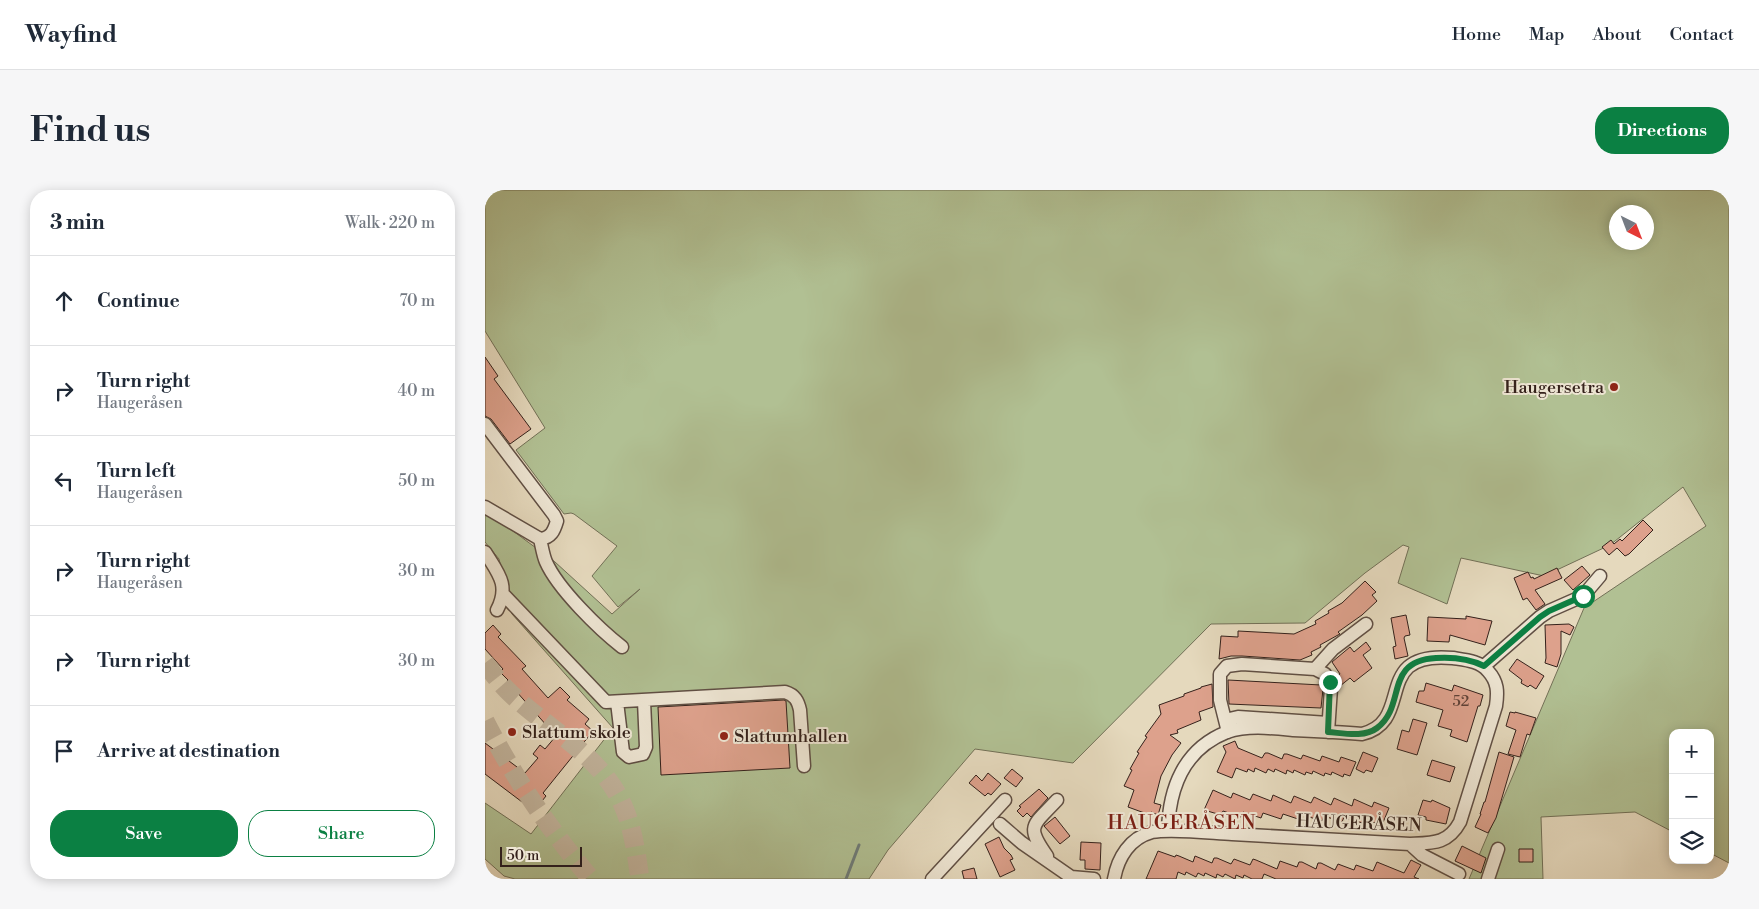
<!DOCTYPE html>
<html lang="en">
<head>
<meta charset="utf-8">
<style>
	body { margin:0; font-family:"Libre Bodoni",serif; background:#f6f6f7; color:#1f2937 }
	.controls { position:absolute; right:15px; bottom:15px; display:grid; overflow:hidden; border-radius:10px; box-shadow:0 2px 12px #0003 }
	.controls button { width:45px; height:45px; display:grid; place-items:center; padding:0; border:0; border-bottom:1px solid #e0e1e3; background:#fff; color:#1f2937; font:25px sans-serif }
	.compass { position:absolute; left:1124px; top:15px; width:45px; height:45px; border-radius:50%; background:#fff; box-shadow:0 2px 12px #0003; rotate:138deg }
	.scale { position:absolute; left:15px; bottom:12px; width:82px; box-sizing:border-box; padding-left:5px; border:2px solid #34211b; border-top:0; font-size:14px; line-height:18px; white-space:nowrap; color:#34211b; -webkit-text-stroke:4px #eee6d4; paint-order:stroke }
	.stop { position:absolute; width:15px; height:15px; margin:-11px; border:4px solid #0b8043; border-radius:50%; background:#fff }
	.stop.end { background:#0b8043; border-color:#fff; box-shadow:0 1px 5px #0008 }
	.list { margin:0; padding:0; list-style:none }
	h2 { display:flex; justify-content:space-between; align-items:center; height:65px; margin:0; padding:0 20px; font-size:21px }
	h2 small { font-size:16px; font-weight:400; color:#747a83 }
	.list li { display:grid; grid-template-columns:32px 1fr auto; gap:15px; align-items:center; box-sizing:border-box; height:90px; padding:0 20px; border-top:1px solid #e0e1e3 }
	.list b { display:block; font-size:19px; white-space:nowrap }
	.list p { margin:0; font-size:16px; white-space:nowrap; color:#747a83 }
	.list em { font-size:16px; font-style:normal; color:#747a83 }
	.actions { display:flex; gap:10px; padding:15px 20px }
	.actions a { flex:1; padding:11px 0; border:1px solid #0b8043; border-radius:20px; text-align:center; font-size:18px; color:#0b8043 }
	.actions .main { background:#0b8043; color:#fff }
	.icon { flex:none; width:28px; height:28px; fill:none; stroke:currentColor; stroke-width:2; stroke-linecap:round; stroke-linejoin:round }
	.map { position:relative; flex:none; width:1244px; height:689px; overflow:hidden; border-radius:20px }
	header { display:flex; align-items:center; gap:30px; box-sizing:border-box; height:70px; padding:0 25px; background:#fff; border-bottom:1px solid #e0e1e3 }
	header strong { font-size:24px }
	nav { display:flex; gap:28px; margin-inline-start:auto; font-size:18px }
	.intro { display:flex; align-items:center; justify-content:space-between; box-sizing:border-box; height:120px; padding:0 30px }
	h1 { margin:0; font-size:35px }
	.button { padding:12px 22px; border-radius:20px; background:#0b8043; color:#fff; font-size:18px; font-weight:700 }
	main { display:flex; gap:30px; padding:0 30px }
	aside { flex:1; background:#fff; border-radius:20px; box-shadow:0 2px 12px #0003 }
	.map>svg:first-child { display:block }
	.green { fill:#b1c093; stroke:#727057; fill-rule:evenodd }
	.lines { fill:none; stroke-linecap:round; stroke-linejoin:round }
	.stream { stroke:#6f7c79; stroke-width:3 }
	.building { fill:#dda18c; stroke:#34211b }
	.highway-tunnel { stroke:#c2b49d; stroke-width:19; stroke-dasharray:19 9; stroke-linecap:butt }
	.minor-casing { stroke:#604f44; stroke-width:15 }
	.minor { stroke:#eee6d4; stroke-width:12 }
	.route { stroke:#0b8043; stroke-width:6 }
	.poi-dot { fill:#8f2418; stroke:#eee6d4; stroke-width:2 }
	.labels { text-anchor:middle; stroke-width:4; stroke-linejoin:round; paint-order:stroke }
	.number-label { font-size:15px; fill:#5e4137 }
	.poi-label { font-size:18px; fill:#34211b; stroke:#eee6d4; text-anchor:start }
	.street-label { font-size:18px; fill:#34211b; stroke:#eee6d4 }
	.quarter-label { font-size:20px; letter-spacing:1px; fill:#7a1f14; stroke:#eee6d4 }
</style>
</head>
<body>
<header>
<strong>Wayfind</strong>
<nav><a>Home</a><a>Map</a><a>About</a><a>Contact</a></nav>
</header>
<div class="intro"><h1>Find us</h1><a class="button">Directions</a></div>
<main>
<aside>
<h2>3 min<small>Walk · 220 m</small></h2>
<ul class="list">
<li><svg class="icon" aria-label="ahead" viewBox="0 0 24 24"><path d="M12 20V5M6 11l6-6 6 6"/></svg><div><b>Continue</b></div><em>70 m</em></li>
<li><svg class="icon" aria-label="right" viewBox="0 0 24 24"><path d="M7 20v-9h11M14 6l5 5-5 5"/></svg><div><b>Turn right</b><p>Haugeråsen</p></div><em>40 m</em></li>
<li><svg class="icon" aria-label="left" viewBox="0 0 24 24"><path d="M17 20v-9H6M10 6l-5 5 5 5"/></svg><div><b>Turn left</b><p>Haugeråsen</p></div><em>50 m</em></li>
<li><svg class="icon" aria-label="right" viewBox="0 0 24 24"><path d="M7 20v-9h11M14 6l5 5-5 5"/></svg><div><b>Turn right</b><p>Haugeråsen</p></div><em>30 m</em></li>
<li><svg class="icon" aria-label="right" viewBox="0 0 24 24"><path d="M7 20v-9h11M14 6l5 5-5 5"/></svg><div><b>Turn right</b></div><em>30 m</em></li>
<li><svg class="icon" aria-label="arrive" viewBox="0 0 24 24"><path d="M6 21V4h12l-3 4 3 4H6"/></svg><div><b>Arrive at destination</b></div></li>
</ul>
<div class="actions"><a class="main">Save</a><a>Share</a></div>
</aside>
<div class="map">
<svg width="1244" height="689" viewBox="0 0 1244 689">
	<rect width="100%" height="100%" fill="#e5d9bd"/>
	<filter id="stains"><feTurbulence type="fractalNoise" baseFrequency=".004" numOctaves="4"/><feColorMatrix values="0 0 0 0 .2 0 0 0 0 .09 0 0 0 0 .02 0 0 0 .5 -.17"/></filter>
	<radialGradient id="worn" r=".72"><stop offset=".6" stop-color="#630" stop-opacity="0"/><stop offset="1" stop-color="#630" stop-opacity=".3"/></radialGradient>
	<path class="green" d="M0,0H1244V673L1225,663V543H1188V642L1150,622L1056,627L1058,689H984L1099,418L1221,336L1198,297L1125,355L1059,386L976,368L962,414L913,393L924,357L918,355L880,383L820,433L726,434L588,573L490,559L403,660L384,689H30L19,686L0,669V613L46,644L128,538L27,424L14,369L0,352V324L24,338L70,372L127,424L155,399L133,417L107,386L132,356L89,324L86,323L79,324L31,260L60,238L0,141ZM1132,22H1162V52H1132Z"/>
	<g class="lines">
		<path class="stream" d="M361,689L374,655"/>
	</g>
	<path class="building" d="M0,167L13,186L9,189L46,239L25,254L6,229L0,226Z
		M1158,330L1168,340L1144,364L1140,366L1132,358L1124,365L1117,357L1126,350L1129,354L1135,349L1137,351Z
		M1097,376L1105,385L1088,400L1079,390Z
		M1072,378L1077,388L1050,400L1060,414L1051,420L1042,408L1038,410L1029,388L1043,382L1046,388L1048,387L1049,389Z
		M880,391L891,402L887,405L892,411L877,425L853,442L855,444L853,445L835,455L836,457L826,462L827,465L815,470L757,466H746L734,469L736,446L753,447V441L809,444L831,434L830,431L844,423L843,421L857,413Z
		M921,425L925,445L920,446L919,448L923,466L910,469L908,457L911,456L906,428Z
		M981,426L1007,431L1000,455L965,445L964,452L942,451L943,427L981,429Z
		M1084,434L1089,437L1085,445L1076,441V464L1072,477L1060,473L1061,468L1060,435Z
		M8,435L16,444L13,447L41,476L37,479L63,508L75,497L85,507L82,510L104,529L100,534L108,541L58,603L61,606L49,621L0,584V553L40,583L53,568L48,564L55,555L60,559L71,546L22,491L23,490L15,482L18,479L0,459V443Z
		M881,452L886,459L878,465L887,478L869,492L865,488L855,496L850,487L855,484L847,472L865,457L869,462Z
		M1032,469L1059,486L1051,499L1045,495L1043,497L1036,493L1037,490L1024,480Z
		M743,490L836,495L838,499L836,518L744,514Z
		M941,493L967,501L969,495L998,505L995,516H993L982,552L965,546L967,540L953,536L958,520L931,512L934,501H939Z
		M727,494L728,517L714,522L716,530L692,540L693,543L685,545L696,553L687,565L676,586L669,613L676,615L673,625L666,622L665,625L643,617L649,600L639,596L647,580L645,579L654,563L652,562L662,547L660,546L676,524L674,515L699,506V504L716,498V497Z
		M299,510L301,511L305,578L176,585L173,517Z
		M1025,522L1030,523V522L1051,528L1045,545L1042,544L1035,567L1023,564L1031,540L1021,536Z
		M928,529L942,533L932,565L912,559L917,540L924,542Z
		M750,551L753,558L777,568L780,563H783L797,569L799,564H802L816,569L818,565L835,571L837,566L854,572L856,567L871,572L865,586L859,584L858,587L847,582L846,585L840,583L839,586L828,581L827,584L821,582L820,585L809,580L808,583L802,580L801,584L790,579L789,582L783,579L781,583L770,578L769,582L763,579L762,582L751,578L747,588L732,582L741,562L738,556Z
		M878,562L893,568L887,582L881,580L879,583L871,579Z
		M1014,562L1029,567L1011,628L1003,643L990,637L996,624H995L999,612H1000Z
		M947,570L970,577L965,592L942,585Z
		M527,579L538,588L531,597L519,588Z
		M503,583L516,594L506,605L503,603L500,606L484,593L491,585L497,591Z
		M554,599L563,608L546,627L542,623L538,627L532,621L536,617L534,616Z
		M728,600L746,608L748,603L765,610L768,604L786,611L788,605L806,613L809,606L826,613L829,607L846,615L849,608L867,616L869,609L887,617L889,612L904,618L897,635L879,629L877,633L872,631L871,633L859,627L857,632L839,626L837,631L818,625L816,630L798,624L796,629L778,623L776,628L758,622L756,627L738,621L736,625L719,620Z
		M938,610L946,612L947,610L965,618L961,634L941,630V627L933,625Z
		M570,627L585,646L575,654L559,636Z
		M514,647L519,658L526,665L528,669L525,670L530,680L515,687L500,654Z
		M596,652L616,653L615,680L600,679V670H595Z
		M977,656L1001,668L996,683L970,671Z
		M1034,659H1048V672H1034Z
		M673,661L690,667L691,665L694,666L708,672L710,666L727,673L729,668H732L746,674L749,669L765,675L768,669L771,670L792,679L795,671L812,677L814,672H817L831,679L833,673H836L850,680L853,674L869,680L871,675L888,681L892,672L919,683L926,670L936,675L929,687L934,689H791L779,684L777,689H767L759,685L758,688L751,685L750,689L740,684L738,687L732,684L731,688L720,683L719,686L713,683L711,687L701,682L700,685L693,682L691,689H661Z
		M489,678L492,689H479L477,681Z"/>
	<g class="lines">
		<path class="highway-tunnel" d="M0,473C7,482 14,492 22,500C59,537 112,562 136,611C148,636 151,662 155,689
			M0,531C29,588 65,640 106,689"/>
		<defs>
			<path id="minor" d="M0,234L69,325L72,331C69,341 66,348 55,349L0,317
				M55,349C57,357 58,365 61,372C73,399 114,439 137,457
				M0,362C13,383 25,395 12,420
				M18,404L121,512L300,502C310,505 313,511 315,520L319,576
				M999,476L1055,427L1064,421L1098,406L1115,386
				M830,479L848,459L881,434
				M132,512L138,562L144,567L158,564L161,557L159,511
				M740,530L753,527L843,533
				M743,542L735,510V484L742,476L757,474L830,479L840,484L846,498L843,542
				M515,634L537,653L586,687L609,689
				M925,654L937,665L974,684
				M562,666C540,635 548,636 572,610
				M447,689L520,610
				M629,689C633,667 645,648 667,642C686,638 727,643 747,644C806,647 866,651 925,654C948,653 963,654 975,632L1011,516C1013,502 1013,492 1003,481C995,471 981,470 968,468C885,460 931,531 877,544C854,542 831,541 808,540C787,538 763,535 742,542C699,559 684,598 683,641
				M1003,689L1013,659"/>
		</defs>
		<use href="#minor" class="minor-casing"/>
		<use href="#minor" class="minor"/>
	</g>
	<g class="lines">
		<path class="route" d="M845,492L843,542C858,543 879,548 892,538C922,516 898,471 951,468C967,467 985,469 999,476L1055,427L1064,421L1098,406"/>
	</g>
	<g class="poi-dot">
		<circle cx="1129" cy="197" r="5"/>
		<circle cx="27" cy="542" r="5"/>
		<circle cx="239" cy="546" r="5"/>
	</g>
	<g class="labels">
		<g class="number-label">
			<text x="976" y="516">52</text>
		</g>
		<g class="poi-label">
			<text x="1119" y="203" text-anchor="end">Haugersetra</text>
			<text x="37" y="548">Slattum skole</text>
			<text x="249" y="552">Slattumhallen</text>
		</g>
		<g class="street-label">
			<text transform="translate(874 633) rotate(2)" y="6">HAUGERÅSEN</text>
		</g>
		<g class="quarter-label">
			<text x="697" y="639">HAUGERÅSEN</text>
		</g>
	</g>
	<rect width="100%" height="100%" filter="url(#stains)"/>
	<rect width="100%" height="100%" fill="url(#worn)"/>
</svg>
<div class="controls">
<button>+</button>
<button>−</button>
<button><svg class="icon" aria-label="layers" viewBox="0 0 24 24"><path d="M12 4l9 5-9 5-9-5zM3 14l9 5 9-5"/></svg></button>
</div>
<svg class="compass" viewBox="-18 -18 36 36"><path d="M0-13l5 13h-10z" fill="#e53935"/><path d="M0 13l5-13h-10z" fill="#747a83"/></svg>
<div class="scale">50 m</div>
<div class="stop" style="left:1098px;top:406px"></div>
<div class="stop end" style="left:845px;top:492px"></div>
</div>
</main>
</body>
</html>
